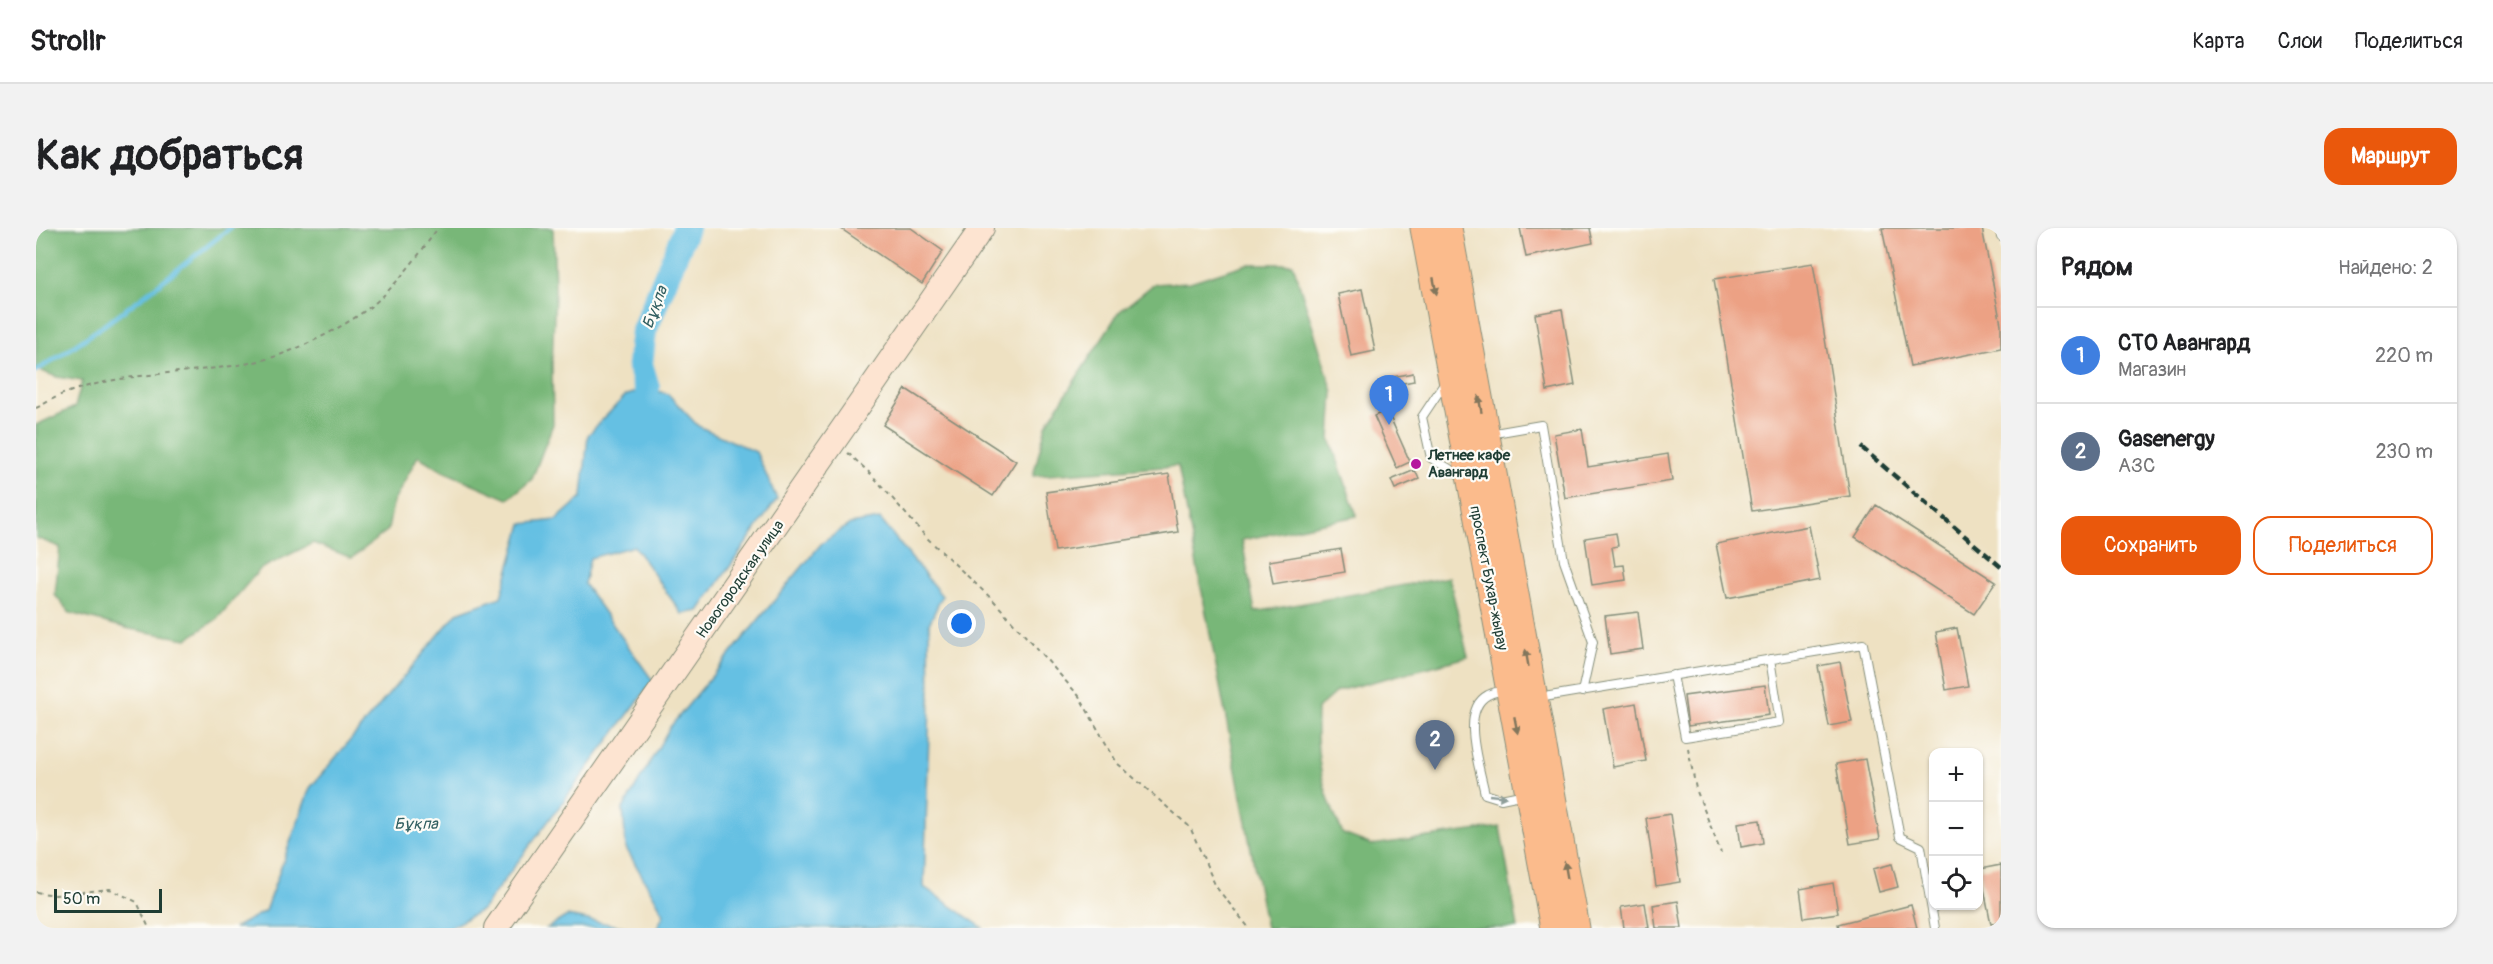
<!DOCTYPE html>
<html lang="ru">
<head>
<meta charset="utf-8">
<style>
	body { margin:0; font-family:Pangolin,sans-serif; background:#f2f2f2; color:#202124 }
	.controls { position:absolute; right:18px; bottom:18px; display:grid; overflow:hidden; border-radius:12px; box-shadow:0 2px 4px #0004 }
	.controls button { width:54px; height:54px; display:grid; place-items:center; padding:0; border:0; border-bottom:2px solid #e0e0e0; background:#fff; color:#202124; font:30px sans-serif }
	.scale { position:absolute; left:18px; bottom:15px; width:108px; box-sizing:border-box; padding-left:6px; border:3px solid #1f3d34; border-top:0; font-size:16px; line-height:21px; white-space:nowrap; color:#1f3d34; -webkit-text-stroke:4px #fdfcf7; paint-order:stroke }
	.you { position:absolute; left:926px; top:396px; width:21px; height:21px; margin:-15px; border:4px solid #fff; border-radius:50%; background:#1a73e8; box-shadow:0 0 0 9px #1a73e833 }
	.badge { display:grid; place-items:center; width:39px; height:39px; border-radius:50%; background:#ea580c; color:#fff; font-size:20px; font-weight:700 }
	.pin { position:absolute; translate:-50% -50px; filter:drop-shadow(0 2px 3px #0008) }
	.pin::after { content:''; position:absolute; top:32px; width:21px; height:18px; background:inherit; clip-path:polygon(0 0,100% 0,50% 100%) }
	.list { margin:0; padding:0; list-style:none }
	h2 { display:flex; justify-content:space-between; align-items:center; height:78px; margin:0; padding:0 24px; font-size:26px }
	h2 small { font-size:20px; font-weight:400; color:#757577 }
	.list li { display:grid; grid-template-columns:39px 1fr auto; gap:18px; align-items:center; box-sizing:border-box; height:96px; padding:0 24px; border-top:2px solid #e0e0e0 }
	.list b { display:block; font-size:22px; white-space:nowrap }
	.list p { margin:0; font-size:20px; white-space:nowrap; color:#757577 }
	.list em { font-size:20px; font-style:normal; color:#757577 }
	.actions { display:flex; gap:12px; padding:18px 24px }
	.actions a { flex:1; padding:14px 0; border:2px solid #ea580c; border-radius:18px; text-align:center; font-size:21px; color:#ea580c }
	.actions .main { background:#ea580c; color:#fff }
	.icon { flex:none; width:33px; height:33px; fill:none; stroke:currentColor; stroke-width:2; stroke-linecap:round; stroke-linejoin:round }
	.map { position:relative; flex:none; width:1965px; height:700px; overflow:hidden; border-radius:18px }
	header { display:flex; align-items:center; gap:36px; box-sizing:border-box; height:84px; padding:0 30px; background:#fff; border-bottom:2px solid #e0e0e0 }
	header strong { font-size:28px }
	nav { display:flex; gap:33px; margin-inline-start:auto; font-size:21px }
	.intro { display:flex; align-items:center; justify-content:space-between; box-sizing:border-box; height:144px; padding:0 36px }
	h1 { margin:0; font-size:42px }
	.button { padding:15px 27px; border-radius:18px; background:#ea580c; color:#fff; font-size:21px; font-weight:700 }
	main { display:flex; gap:36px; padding:0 36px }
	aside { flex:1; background:#fff; border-radius:18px; box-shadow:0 2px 4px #0004 }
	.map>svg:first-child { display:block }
	.forest { fill:#78b778; stroke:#4c7a56; stroke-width:1.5 }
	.water { fill:#65c0e3; stroke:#427e8c; stroke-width:1.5 }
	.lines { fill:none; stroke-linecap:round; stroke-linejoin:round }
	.stream { stroke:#65c0e3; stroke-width:4.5 }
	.river { stroke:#65c0e3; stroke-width:26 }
	.building { fill:#eca184 }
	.lane-casing { stroke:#868f7b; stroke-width:10 }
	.secondary-casing { stroke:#868f7b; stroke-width:26 }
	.primary-casing { stroke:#868f7b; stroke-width:29 }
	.path { stroke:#868f7b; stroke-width:2; stroke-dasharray:4.5 4.5; stroke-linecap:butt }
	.lane { stroke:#fff; stroke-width:8 }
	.secondary { stroke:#fde4d1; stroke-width:24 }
	.primary { stroke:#fbbb8c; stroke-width:27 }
	.rail { stroke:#1f3d34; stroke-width:4.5; stroke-dasharray:9 4.5; stroke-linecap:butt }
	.oneway { fill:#82765c }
	.oneway2 { fill:#8f9e9a }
	.poi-dot { fill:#b5179e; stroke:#fdfcf7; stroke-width:2 }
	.labels { text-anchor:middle; stroke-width:4.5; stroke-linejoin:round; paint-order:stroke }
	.poi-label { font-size:15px; font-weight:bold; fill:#1f3d34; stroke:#fdfcf7; text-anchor:start }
	.street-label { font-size:15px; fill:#1f3d34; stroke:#fdfcf7 }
	.water-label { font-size:16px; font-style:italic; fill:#305e60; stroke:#fdfcf7 }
</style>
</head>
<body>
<header>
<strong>Strollr</strong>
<nav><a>Карта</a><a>Слои</a><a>Поделиться</a></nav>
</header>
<div class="intro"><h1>Как добраться</h1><a class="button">Маршрут</a></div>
<main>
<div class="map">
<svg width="1965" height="700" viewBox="0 0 1965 700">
	<rect width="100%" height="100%" fill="#fdfcf7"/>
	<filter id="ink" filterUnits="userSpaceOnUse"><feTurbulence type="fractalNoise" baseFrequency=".0167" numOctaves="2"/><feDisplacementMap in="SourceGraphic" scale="12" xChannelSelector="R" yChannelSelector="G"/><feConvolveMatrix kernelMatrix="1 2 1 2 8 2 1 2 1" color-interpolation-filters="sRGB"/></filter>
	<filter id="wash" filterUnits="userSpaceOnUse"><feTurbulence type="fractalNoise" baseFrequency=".008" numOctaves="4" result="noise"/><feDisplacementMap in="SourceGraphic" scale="24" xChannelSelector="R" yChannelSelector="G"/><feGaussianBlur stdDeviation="1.35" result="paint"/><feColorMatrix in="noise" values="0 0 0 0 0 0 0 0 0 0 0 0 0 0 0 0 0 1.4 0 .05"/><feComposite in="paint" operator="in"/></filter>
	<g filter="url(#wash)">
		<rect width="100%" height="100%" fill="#eee1c2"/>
		<path class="forest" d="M0,0H517L519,63L516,137L517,196L496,251L472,271L407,243L382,228L357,275L352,302L316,330L277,315L224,341L181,391L151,411L94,401L34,385L19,367L24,319L0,310V197L39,179L46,153L21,149L0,141Z
			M1211,36H1257L1297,164L1294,211L1321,288L1206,312L1219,384L1413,349L1432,429L1301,463L1281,481C1279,531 1286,562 1307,606L1336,617L1464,599L1482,700H1230L1142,238L997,248L1010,197L1083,84L1118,56L1154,54Z"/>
		<path class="water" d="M611,160L632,166L662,198L720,224L741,271L663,383L646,386L598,318L554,330L548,356L617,453L446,682L413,700H198L229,683L274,560L421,385L465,369L486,296L520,292L546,269L552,207L589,168Z
			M844,291L906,368L893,396L894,474L888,659L947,700H621L628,686L590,620L587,581L634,499L785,316L814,296Z
			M531,688L594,700H511Z"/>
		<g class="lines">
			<path class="stream" d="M0,143C69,100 131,50 194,0"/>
			<path class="river" d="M611,160L604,136L608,103L650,0"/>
		</g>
		<g id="blocks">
			<path class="building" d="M804,0H875L907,23L886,56Z
				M1484,0H1554L1557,15L1490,29Z
				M1846,0H1946L1965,96V120L1874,138Z
				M1777,35L1814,268L1716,283L1678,51Z
				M1326,61L1339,123L1315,128L1302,66Z
				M1526,81L1539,157L1511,163L1499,86Z
				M1377,145L1378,153L1357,157L1356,149Z
				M870,161L980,233L957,268L847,197Z
				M1351,182L1374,234L1361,240L1338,188Z
				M1546,201L1552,239L1632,226L1636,253L1529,270L1518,206Z
				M1379,242L1383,251L1359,261L1355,252Z
				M1133,246L1142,304L1019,323L1010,264Z
				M1840,277L1960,354L1938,386L1819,309Z
				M1773,298L1784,352L1691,370L1680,316Z
				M1580,305L1582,318L1576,319L1579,338L1588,337L1590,352L1556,357L1549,310Z
				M1305,321L1309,344L1237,356L1233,333Z
				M1602,384L1607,421L1574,426L1569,388Z
				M1921,400L1932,458L1910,462L1900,404Z
				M1804,434L1816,494L1793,498L1782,438Z
				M1729,457L1733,487L1652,498L1648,468Z
				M1600,475L1610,533L1577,539L1567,481Z
				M1829,531L1844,611L1814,616L1800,536Z
				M1634,586L1644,654L1620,658L1610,590Z
				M1724,592L1727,615L1705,619L1702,595Z
				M1856,636L1862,659L1843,664L1837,641Z
				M1965,637V694L1955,696L1944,641Z
				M1797,655L1802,685L1768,690L1764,661Z
				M1642,673L1646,700H1620L1617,677Z
				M1609,675L1613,700H1588L1585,679Z
				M1875,677L1881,700H1803L1802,696Z"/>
		</g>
	</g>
	<g filter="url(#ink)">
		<use href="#blocks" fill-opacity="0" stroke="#868f7b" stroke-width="1.5"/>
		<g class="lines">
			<defs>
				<path id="lane" d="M1963,0L1965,8
					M1410,153L1386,189L1395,230L1429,250
					M1453,206L1505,197L1528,333L1557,414L1546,464
					M1637,447L1649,509L1744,494L1734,431
					M1470,461C1465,463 1457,464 1452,467C1423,482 1444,540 1449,566L1465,571L1489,566
					M1502,470L1827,416L1864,609L1885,619L1899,700"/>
				<path id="secondary" d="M460,700L946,0"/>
				<path id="primary" d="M1388,0L1518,700
					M1412,0L1540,700"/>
			</defs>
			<use href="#lane" class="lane-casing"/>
			<use href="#secondary" class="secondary-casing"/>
			<use href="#primary" class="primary-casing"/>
			<path class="path" d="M0,180C11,175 21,167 33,164C94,142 160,147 223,133C259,125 320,94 347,68C368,47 385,24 402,0
				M812,225L836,247L891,310L958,373L1043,468L1081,535L1154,599L1180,659L1213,700
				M1652,520L1660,561L1685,625
				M0,664L19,667L74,661L101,674L113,700"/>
			<use href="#lane" class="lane"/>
			<use href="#secondary" class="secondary"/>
			<use href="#primary" class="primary"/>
			<path class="rail" d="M1825,219L1965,339"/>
		</g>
		<defs><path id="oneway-solid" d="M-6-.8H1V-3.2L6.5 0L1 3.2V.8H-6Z" transform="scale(1.5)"/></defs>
		<g class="oneway">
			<use href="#oneway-solid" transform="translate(1399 58) rotate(79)"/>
			<use href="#oneway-solid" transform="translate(1444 176) rotate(-100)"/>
			<use href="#oneway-solid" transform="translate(1491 430) rotate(-100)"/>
			<use href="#oneway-solid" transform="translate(1480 497) rotate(79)"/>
			<use href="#oneway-solid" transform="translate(1530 642) rotate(-100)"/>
		</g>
		<use class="oneway2" href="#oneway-solid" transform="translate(1462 568) rotate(6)"/>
	</g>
	<circle class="poi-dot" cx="1380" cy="236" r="6"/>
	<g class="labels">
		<g class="poi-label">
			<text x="1392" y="232">Летнее кафе<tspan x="1392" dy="17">Авангард</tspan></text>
		</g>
		<g class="street-label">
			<text transform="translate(1453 350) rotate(79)" y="5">проспект Бухар-жырау</text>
			<text transform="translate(704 351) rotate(-55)" y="5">Новогородская улица</text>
		</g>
		<g class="water-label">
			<text transform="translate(618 79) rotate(-69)" y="6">Бұқпа</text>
			<text x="380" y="601">Бұқпа</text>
		</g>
	</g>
</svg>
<div class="controls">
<button>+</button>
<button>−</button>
<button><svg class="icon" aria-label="locate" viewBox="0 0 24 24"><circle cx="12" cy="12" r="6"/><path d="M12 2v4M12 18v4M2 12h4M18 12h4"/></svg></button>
</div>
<div class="scale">50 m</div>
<div class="you"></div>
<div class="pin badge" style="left:1353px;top:197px;background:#3f7fe0">1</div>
<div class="pin badge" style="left:1399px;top:542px;background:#5c6f8a">2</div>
</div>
<aside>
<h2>Рядом<small>Найдено: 2</small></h2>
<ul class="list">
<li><span class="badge" style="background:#3f7fe0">1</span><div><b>СТО Авангард</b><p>Магазин</p></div><em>220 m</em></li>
<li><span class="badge" style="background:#5c6f8a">2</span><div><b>Gasenergy</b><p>АЗС</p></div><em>230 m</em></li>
</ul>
<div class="actions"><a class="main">Сохранить</a><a>Поделиться</a></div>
</aside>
</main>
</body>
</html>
